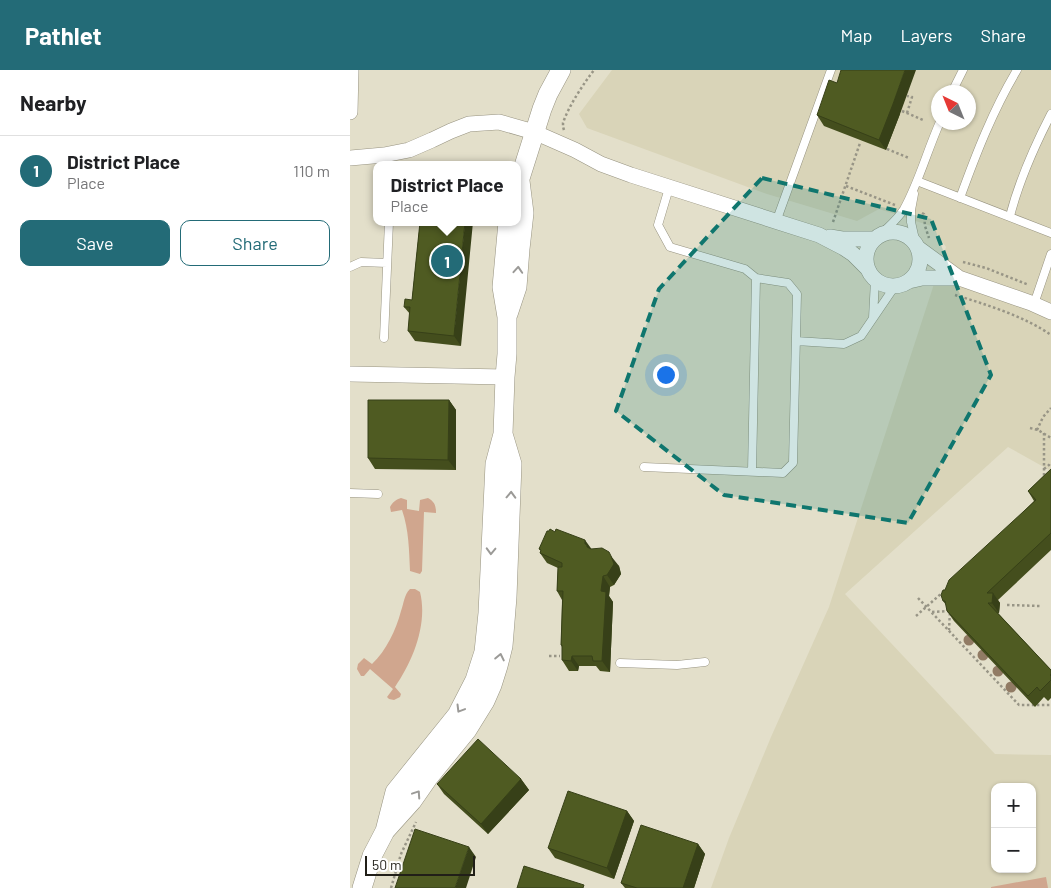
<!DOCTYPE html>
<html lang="en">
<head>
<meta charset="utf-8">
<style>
	body { margin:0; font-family:Barlow,sans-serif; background:#f2f2f2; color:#202124 }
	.controls { position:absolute; right:15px; bottom:15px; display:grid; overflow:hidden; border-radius:10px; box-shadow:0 1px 4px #0004 }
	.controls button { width:45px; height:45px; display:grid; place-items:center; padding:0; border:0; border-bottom:1px solid #e0e0e0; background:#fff; color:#202124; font:25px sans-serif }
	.compass { position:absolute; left:581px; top:15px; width:45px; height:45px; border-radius:50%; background:#fff; box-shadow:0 1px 4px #0004; rotate:317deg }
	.scale { position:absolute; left:15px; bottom:12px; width:110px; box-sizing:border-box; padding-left:5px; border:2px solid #211f18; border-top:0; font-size:14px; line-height:18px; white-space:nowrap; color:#211f18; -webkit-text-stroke:4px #fff; paint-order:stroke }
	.you { position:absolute; left:315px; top:304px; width:18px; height:18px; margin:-12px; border:4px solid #fff; border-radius:50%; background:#1a73e8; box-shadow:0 0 0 8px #1a73e833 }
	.badge { display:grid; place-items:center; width:32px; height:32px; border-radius:50%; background:#236b77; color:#fff; font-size:16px; font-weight:700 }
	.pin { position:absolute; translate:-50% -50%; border:2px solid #fff; box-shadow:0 1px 5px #0006 }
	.popup { position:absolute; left:23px; top:91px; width:148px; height:65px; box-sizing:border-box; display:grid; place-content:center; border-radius:10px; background:#fff; filter:drop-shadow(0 1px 4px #0005); font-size:16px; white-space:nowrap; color:#757577 }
	.popup b { font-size:19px; color:#202124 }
	.popup::after { content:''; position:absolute; left:50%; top:100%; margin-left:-10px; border:10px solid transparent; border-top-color:#fff }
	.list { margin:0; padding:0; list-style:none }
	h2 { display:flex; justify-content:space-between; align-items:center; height:65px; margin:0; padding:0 20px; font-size:21px }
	h2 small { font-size:16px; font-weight:400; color:#757577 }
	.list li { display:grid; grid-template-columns:32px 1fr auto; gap:15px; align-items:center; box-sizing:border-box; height:70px; padding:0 20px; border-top:1px solid #e0e0e0 }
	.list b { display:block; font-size:19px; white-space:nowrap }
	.list p { margin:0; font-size:16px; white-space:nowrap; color:#757577 }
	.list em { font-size:16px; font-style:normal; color:#757577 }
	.actions { display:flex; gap:10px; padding:15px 20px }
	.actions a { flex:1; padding:11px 0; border:1px solid #236b77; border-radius:10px; text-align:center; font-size:18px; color:#236b77 }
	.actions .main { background:#236b77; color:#fff }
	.map { position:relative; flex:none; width:701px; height:818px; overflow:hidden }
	header { display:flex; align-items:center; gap:30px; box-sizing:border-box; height:70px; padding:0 25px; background:#236b77; color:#fff }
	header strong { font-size:24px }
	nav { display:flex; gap:28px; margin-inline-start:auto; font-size:18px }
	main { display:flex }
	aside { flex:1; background:#fff }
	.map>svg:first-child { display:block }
	.built { fill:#d9d4b8; fill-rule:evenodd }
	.green { fill:#d0a68e }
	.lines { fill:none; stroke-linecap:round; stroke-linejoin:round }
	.service-casing { stroke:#979380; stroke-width:9 }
	.minor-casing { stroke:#979380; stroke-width:16 }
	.tertiary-casing { stroke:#979380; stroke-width:20 }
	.path { stroke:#989586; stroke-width:2.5; stroke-dasharray:2.5 2.5; stroke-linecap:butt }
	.service { stroke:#fff; stroke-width:8 }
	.minor { stroke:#fff; stroke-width:15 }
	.tertiary { stroke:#fff; stroke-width:19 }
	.tree { fill:#917b64 }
	.wall { fill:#444e1d }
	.shaded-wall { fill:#374018 }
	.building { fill:#4f5b22; stroke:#374018 }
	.oneway { stroke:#9b9a97 }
	.marked { fill:#0f766e; fill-opacity:0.2; stroke:#0f766e; stroke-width:4; stroke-dasharray:10 6; stroke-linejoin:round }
</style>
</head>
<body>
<header>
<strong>Pathlet</strong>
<nav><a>Map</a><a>Layers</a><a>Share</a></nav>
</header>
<main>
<aside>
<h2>Nearby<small></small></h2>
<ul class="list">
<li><span class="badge">1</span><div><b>District Place</b><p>Place</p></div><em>110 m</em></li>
</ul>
<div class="actions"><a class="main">Save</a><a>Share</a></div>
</aside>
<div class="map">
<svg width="701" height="818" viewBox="0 0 701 818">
	<rect width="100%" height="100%" fill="#e3dfca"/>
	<path class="built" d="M262,0H701V401L658,377L495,524L645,684L701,685V818H361L379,768L421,667L479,537L596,177L581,156L529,139L507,151L417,124L237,58L229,44ZM588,22H618V52H588ZM645,717H682V799H645Z"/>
	<path class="green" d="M51,428L57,430V439L69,441L70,430L78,428C85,432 86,436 86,443L74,442L72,501L70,504L60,501C59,481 59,460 52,440L41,442L40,437C43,432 45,430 51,428Z
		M60,519H65L70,522C78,554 63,591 45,617L51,624L50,627L44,630L39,629L37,627L43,619L20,599L14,606H11L7,599L8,594L14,588L22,594C36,581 46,560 51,541C54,533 54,525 60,519Z
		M696,807L698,818H641V817Z"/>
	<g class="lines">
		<defs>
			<path id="service" d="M602,22L613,0
				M567,111L701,163
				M564,124L561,140V152L566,174
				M610,128C626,84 643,40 667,0
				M660,146C669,111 684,77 701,44
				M426,152L481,0
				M530,165C538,157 548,149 554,139C569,112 577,81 590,52
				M0,197L11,192L37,193
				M684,234L701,184
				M523,248L525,210
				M34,268L39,152
				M446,271L494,274L511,266L545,216
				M294,397L433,403L443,393L447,224L438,213L406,208L395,199L320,177L308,155L319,118
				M402,401L406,208
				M0,423L28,424
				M270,593L327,595L355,592"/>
			<path id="minor" d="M0,42L1,0
				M0,88L34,85L59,80L82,70L101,61L119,54L149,52L184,62L225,80L251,94L281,105L469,165L494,178L503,184L517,198
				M516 189a27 27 0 1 1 54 0a27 27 0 1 1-54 0Z
				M480,167L492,169H525
				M568,178L609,208
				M559,211L572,208H609L681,233L701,242
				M0,304L155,307"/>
			<path id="tertiary" d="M167,118L192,39L198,24L211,0
				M158,244L167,217L170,179L174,143L170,111
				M35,761L45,722L107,645L125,610L134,582L138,543L145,394L153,364L155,307L157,284V247L152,217L158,152
				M12,818L22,786L35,761L62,731L78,708L117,660L135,631L142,615L148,596L153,576L157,527L162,394L153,364"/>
		</defs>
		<use href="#service" class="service-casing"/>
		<use href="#minor" class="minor-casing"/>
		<use href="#tertiary" class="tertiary-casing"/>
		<path class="path" d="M552,41L573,50
			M557,43L562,27L557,26
			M214,60C213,57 213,56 213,53C218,37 234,13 244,0
			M537,79L559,88
			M496,116L545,135
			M572,143L574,144L575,156L579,168
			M483,152L510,73
			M613,192L636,198L679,215
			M605,225C635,234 676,247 701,265
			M680,358L688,360L701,368
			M687,360L693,347L701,338
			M694,363V407
			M694,399L699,395L701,392
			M568,528L669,635H701
			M657,535L691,536
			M582,542L600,541L599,560
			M566,546L593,522
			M199,586H210
			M41,818L51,784L66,752"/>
		<use href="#service" class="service"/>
		<use href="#minor" class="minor"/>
		<use href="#tertiary" class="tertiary"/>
	</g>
	<g class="tree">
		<circle cx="619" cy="570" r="5.5"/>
		<circle cx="633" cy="585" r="5.5"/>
		<circle cx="648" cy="601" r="5.5"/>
		<circle cx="661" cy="617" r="5.5"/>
	</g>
	<path class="wall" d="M487,13L550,44L536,80L474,56L467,45Z
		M70,152L111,276L65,271L58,261L60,244L54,237L62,230Z
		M99,330L106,340V400L25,399L18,388Z
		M701,399V480L648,530L650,533L649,543H648L701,600V628L698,631L694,627L685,637L604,551L597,541L596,535L593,531L595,520L684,431L678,421Z
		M199,461L241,479L269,496L271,504L264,515L260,517L259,526L263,532L260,602L250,601L246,596H229L228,601H219L212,590V577L211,575L212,530L207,521L208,498L197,493L190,483L191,481L189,479Z
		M171,709L179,720L138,764L94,724L87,714Z
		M277,741L284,751L264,809L205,788L198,778Z
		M348,774L355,784L344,818H275L271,813Z"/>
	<path class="shaded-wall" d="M555,0H566L550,44L536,80L529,70Z
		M115,152H123L111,276L104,266Z
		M99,330L106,340V400L98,390Z
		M235,470L243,481L244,487L235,474Z
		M261,486L269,496L271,504L264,515L257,505Z
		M253,506L260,517L259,526L263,532L260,602L252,591L251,521Z
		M643,523L650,533L649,543L642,533Z
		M222,586L229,596L228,601L221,591Z
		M171,709L179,720L138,764L131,754Z
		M277,741L284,751L264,809L257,798Z
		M348,774L355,784L344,818H333Z
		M119,777L126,787L116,818H105Z"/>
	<path class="building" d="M491,0H555L543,34L529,70L467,45L479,10L487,13Z
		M70,152H115L104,266L58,261L60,237H54L55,229L62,230Z
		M18,330H99L98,390L18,388Z
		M701,399V463L637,523H643L642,533H638L701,600V604L700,605L701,606V610L690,621L687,617L678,626L597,541L595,531H593L591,525L593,520H595L599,510L686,430L678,421Z
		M200,459L205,462L206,459L235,470V474L237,475V477L241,479L252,478L259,482L261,486L264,494L257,505L253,506L251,521L256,522L252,591H243L242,586H222L221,591L212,590V575H211L213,521H207L208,497H212V493L190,483L191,480L189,479L197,461H199Z
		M128,669L171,709L131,754L87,714Z
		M218,721L277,741L257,798L198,778Z
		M291,755L348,774L333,818H287L271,813Z
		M65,759L119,777L105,818H45Z
		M174,796L234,815L233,818H167Z"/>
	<defs><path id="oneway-chevron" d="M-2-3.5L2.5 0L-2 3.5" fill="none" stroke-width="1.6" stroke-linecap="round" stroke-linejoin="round" transform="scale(1.25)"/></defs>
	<g class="oneway">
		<use href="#oneway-chevron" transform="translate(168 200) rotate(-86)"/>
		<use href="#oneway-chevron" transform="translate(161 425) rotate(-88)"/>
		<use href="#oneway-chevron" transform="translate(141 481) rotate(92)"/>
		<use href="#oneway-chevron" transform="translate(150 587) rotate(-78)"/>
		<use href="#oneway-chevron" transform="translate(110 639) rotate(121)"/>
		<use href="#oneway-chevron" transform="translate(67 724) rotate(-56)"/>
	</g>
	<path class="marked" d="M412,108L581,149L641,305L558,453L374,425L266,341L309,219Z"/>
</svg>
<div class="controls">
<button>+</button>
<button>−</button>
</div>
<svg class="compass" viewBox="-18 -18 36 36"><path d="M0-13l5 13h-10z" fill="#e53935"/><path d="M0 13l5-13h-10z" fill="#757577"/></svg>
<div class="scale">50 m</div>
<div class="you"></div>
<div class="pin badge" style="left:97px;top:191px">1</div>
<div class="popup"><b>District Place</b>Place</div>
</div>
</main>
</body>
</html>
